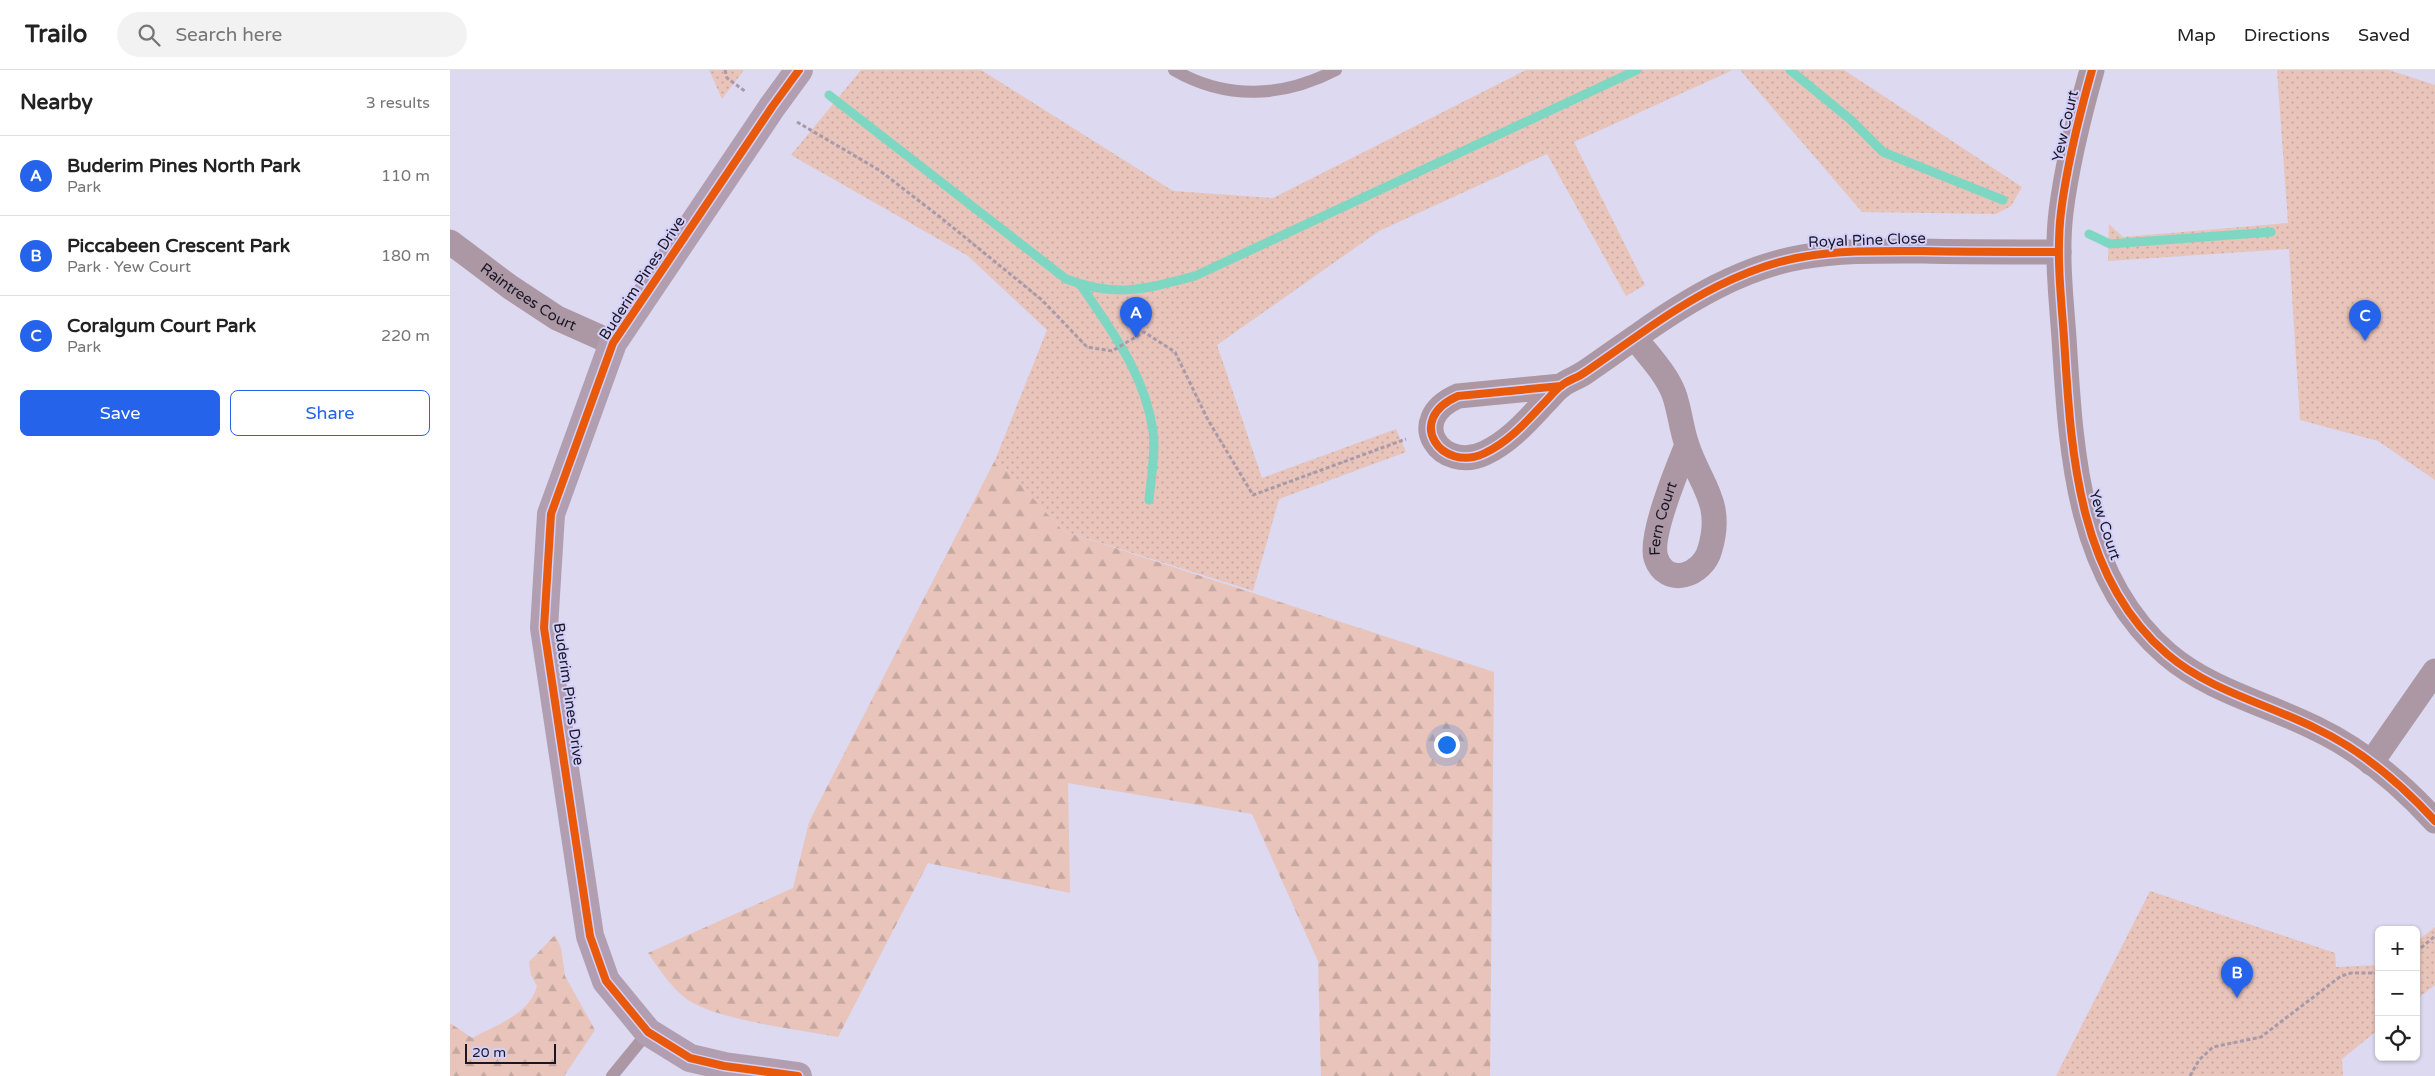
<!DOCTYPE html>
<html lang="en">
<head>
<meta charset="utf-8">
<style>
	body { margin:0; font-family:"Varela Round",sans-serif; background:#f2f2f2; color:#222 }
	.controls { position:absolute; right:15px; bottom:15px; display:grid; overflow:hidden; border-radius:8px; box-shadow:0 1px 4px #0004 }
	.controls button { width:45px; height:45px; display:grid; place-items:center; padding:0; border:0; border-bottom:1px solid #e0e0e0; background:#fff; color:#222; font:25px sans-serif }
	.scale { position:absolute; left:15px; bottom:12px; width:91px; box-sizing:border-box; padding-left:5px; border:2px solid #191725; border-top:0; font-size:14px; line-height:18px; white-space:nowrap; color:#191725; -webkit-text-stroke:4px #d4d0f9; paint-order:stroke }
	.you { position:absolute; left:996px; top:674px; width:18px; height:18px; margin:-12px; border:4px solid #fff; border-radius:50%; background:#1a73e8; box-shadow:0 0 0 8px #1a73e833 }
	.badge { display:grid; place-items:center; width:32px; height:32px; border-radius:50%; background:#2563eb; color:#fff; font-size:16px; font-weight:700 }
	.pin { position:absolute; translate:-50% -41px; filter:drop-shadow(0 1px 2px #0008) }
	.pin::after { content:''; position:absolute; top:26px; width:18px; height:15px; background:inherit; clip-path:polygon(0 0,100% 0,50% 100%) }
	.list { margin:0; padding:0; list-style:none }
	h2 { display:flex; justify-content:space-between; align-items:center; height:65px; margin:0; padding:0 20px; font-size:21px }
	h2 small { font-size:16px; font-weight:400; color:#767676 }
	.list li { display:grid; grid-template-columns:32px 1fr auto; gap:15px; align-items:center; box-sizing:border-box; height:80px; padding:0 20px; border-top:1px solid #e0e0e0 }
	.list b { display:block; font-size:19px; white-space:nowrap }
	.list p { margin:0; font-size:16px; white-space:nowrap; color:#767676 }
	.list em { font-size:16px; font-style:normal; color:#767676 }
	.actions { display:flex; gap:10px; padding:15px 20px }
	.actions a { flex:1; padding:11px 0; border:1px solid #2563eb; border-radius:8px; text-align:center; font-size:18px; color:#2563eb }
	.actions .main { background:#2563eb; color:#fff }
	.icon { flex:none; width:28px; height:28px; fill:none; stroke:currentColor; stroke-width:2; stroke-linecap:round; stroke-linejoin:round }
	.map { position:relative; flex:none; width:1985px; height:1006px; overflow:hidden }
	header { display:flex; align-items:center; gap:30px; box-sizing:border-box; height:70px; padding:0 25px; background:#fff; border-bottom:1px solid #e0e0e0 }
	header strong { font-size:24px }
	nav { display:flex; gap:28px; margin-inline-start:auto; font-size:18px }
	.search { width:350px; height:45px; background:#f2f2f2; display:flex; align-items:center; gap:12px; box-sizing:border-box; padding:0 18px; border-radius:28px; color:#767676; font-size:19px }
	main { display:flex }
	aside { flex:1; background:#fff }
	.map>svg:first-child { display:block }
	.green { fill:url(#green-dots) }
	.forest { fill:url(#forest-firs) }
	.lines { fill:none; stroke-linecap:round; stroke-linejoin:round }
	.stream { stroke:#7ed7c2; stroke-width:9 }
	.path { stroke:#a89aa8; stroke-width:3; stroke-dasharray:4 2.5; stroke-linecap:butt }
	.lane { stroke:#ac97a4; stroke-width:12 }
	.street { stroke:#ac97a4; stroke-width:25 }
	.secondary { stroke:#b29eb1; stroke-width:28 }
	.cycleway-casing { stroke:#d4d0f9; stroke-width:11 }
	.cycleway { stroke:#e8590c; stroke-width:8 }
	.labels { text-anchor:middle; stroke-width:4; stroke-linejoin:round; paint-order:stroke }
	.street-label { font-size:15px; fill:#191725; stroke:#d4d0f9 }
</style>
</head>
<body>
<header>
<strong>Trailo</strong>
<div class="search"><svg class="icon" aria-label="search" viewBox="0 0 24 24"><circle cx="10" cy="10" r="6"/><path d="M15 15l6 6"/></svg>Search here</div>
<nav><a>Map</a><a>Directions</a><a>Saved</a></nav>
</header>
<main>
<aside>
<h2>Nearby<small>3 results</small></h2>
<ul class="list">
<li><span class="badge">A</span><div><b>Buderim Pines North Park</b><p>Park</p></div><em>110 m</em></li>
<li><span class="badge">B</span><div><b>Piccabeen Crescent Park</b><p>Park · Yew Court</p></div><em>180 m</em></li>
<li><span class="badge">C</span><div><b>Coralgum Court Park</b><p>Park</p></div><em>220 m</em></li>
</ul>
<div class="actions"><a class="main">Save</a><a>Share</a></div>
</aside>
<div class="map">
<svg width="1985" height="1006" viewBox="0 0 1985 1006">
	<defs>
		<pattern id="green-dots" width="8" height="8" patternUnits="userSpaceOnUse" patternTransform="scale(1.25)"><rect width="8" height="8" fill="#e8c4bb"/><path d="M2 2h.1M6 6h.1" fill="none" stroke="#c6a8a1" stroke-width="1.8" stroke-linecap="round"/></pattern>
		<pattern id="forest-firs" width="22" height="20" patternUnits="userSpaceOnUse" patternTransform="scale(1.25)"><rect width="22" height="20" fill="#e8c4bb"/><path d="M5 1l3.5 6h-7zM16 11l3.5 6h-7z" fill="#c6a8a1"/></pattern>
	</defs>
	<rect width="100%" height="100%" fill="#dcd9f0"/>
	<path class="green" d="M259,0H294L272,29Z
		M411,0H531L723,121L823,128L1076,0H1283L1124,72L1195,215L1176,226L1097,84L929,161L767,275L812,408L946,359L956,382L829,429L803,521L613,461L546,388L597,260L518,186L341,85Z
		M1290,0H1394L1572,117L1561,136L1546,144L1412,142Z
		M1827,0H1939L1985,15V410L1928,371L1850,350L1839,179L1658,191L1659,154L1673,167L1838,153Z
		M1700,821L1885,883L1886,897L1929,895V959L1892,989L1893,1006H1606Z
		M1985,857V915L1966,930V872Z"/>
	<path class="forest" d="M546,388L613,461L1044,602L1040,1006H871L868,891L802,744L618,713L620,823L478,793L388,967C347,959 281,952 245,934C225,924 210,900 198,883L343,818L359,752Z
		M105,865L111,878L115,906L145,960L114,1006H0V953L22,968C46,955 80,944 87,916L81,905L79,892Z"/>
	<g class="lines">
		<path class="stream" d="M1340,0L1401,50L1433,82L1553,130
			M379,25L616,209C666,228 696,219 745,206L1187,0
			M1639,164L1660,174L1821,162
			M630,214C661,260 695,304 703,361C706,383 701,408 699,430"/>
		<path class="path" d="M275,0L277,8L296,22
			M347,52L429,100L490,147L592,230L637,277L662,281L694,262L725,282L758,350L803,425L956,369
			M1966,882L1985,866
			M1740,1006L1749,990L1763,977L1811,967L1891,906L1901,903H1929"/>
		<path class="lane" d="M724,0C776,30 832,28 886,0
			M162,1006L198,962"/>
		<g class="street">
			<path d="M1642,0C1629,46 1617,94 1611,142C1606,184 1611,226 1614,268C1621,378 1626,506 1717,584C1760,621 1818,634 1867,659C1911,680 1952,715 1985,751"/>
			<path id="s1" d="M0,172L60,217L107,248L163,273"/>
			<path id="s2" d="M1185,268C1198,285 1216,303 1224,324C1230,341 1231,358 1237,375C1250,415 1274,432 1260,479C1253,506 1216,518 1206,488C1199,467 1228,397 1237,375"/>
			<path d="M1111,316L1008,326C953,350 992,404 1035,383C1060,371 1077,351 1095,332C1100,327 1105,320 1111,316C1118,310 1127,308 1134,303C1153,290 1171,277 1190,264C1238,230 1293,197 1352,187C1392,180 1433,181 1473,181C1518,182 1563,182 1609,182"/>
			<path d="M1921,693L1985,601"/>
		</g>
		<path class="secondary" d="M348,1006L274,996L240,988L198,962L156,911L140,866L94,558L101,444L163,273L322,37L349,0"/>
		<defs>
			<path id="cycleway" d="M1642,0C1629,46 1617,94 1611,142C1606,184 1611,226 1614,268C1621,378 1626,506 1717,584C1760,621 1818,634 1867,659C1911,680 1952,715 1985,751
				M1111,316L1008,326C953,350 992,404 1035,383C1060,371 1077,351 1095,332C1100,327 1105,320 1111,316C1118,310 1127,308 1134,303C1153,290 1171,277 1190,264C1238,230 1293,197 1352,187C1392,180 1433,181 1473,181C1518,182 1563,182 1609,182
				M348,1006L274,996L240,988L198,962L156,911L140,866L94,558L101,444L163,273L322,37L349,0"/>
		</defs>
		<use href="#cycleway" class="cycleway-casing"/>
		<use href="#cycleway" class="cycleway"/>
	</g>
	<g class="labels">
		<g class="street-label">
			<text transform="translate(1615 56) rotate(-77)" y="5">Yew Court</text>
			<text transform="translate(1417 170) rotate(-2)" y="5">Royal Pine Close</text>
			<text transform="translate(192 208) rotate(-57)" y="5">Buderim Pines Drive</text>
			<text dy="5" stroke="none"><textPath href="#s1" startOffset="96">Raintrees Court</textPath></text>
			<text dy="5" stroke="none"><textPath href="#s2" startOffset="346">Fern Court</textPath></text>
			<text transform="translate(1655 455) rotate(72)" y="5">Yew Court</text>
			<text transform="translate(119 624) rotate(82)" y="5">Buderim Pines Drive</text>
		</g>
	</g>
</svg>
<div class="controls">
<button>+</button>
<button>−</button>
<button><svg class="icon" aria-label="locate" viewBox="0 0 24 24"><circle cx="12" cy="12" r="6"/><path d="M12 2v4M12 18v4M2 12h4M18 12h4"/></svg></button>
</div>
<div class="scale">20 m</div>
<div class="you"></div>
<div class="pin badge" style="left:686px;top:268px">A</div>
<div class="pin badge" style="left:1787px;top:928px">B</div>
<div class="pin badge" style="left:1915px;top:271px">C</div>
</div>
</main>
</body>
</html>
